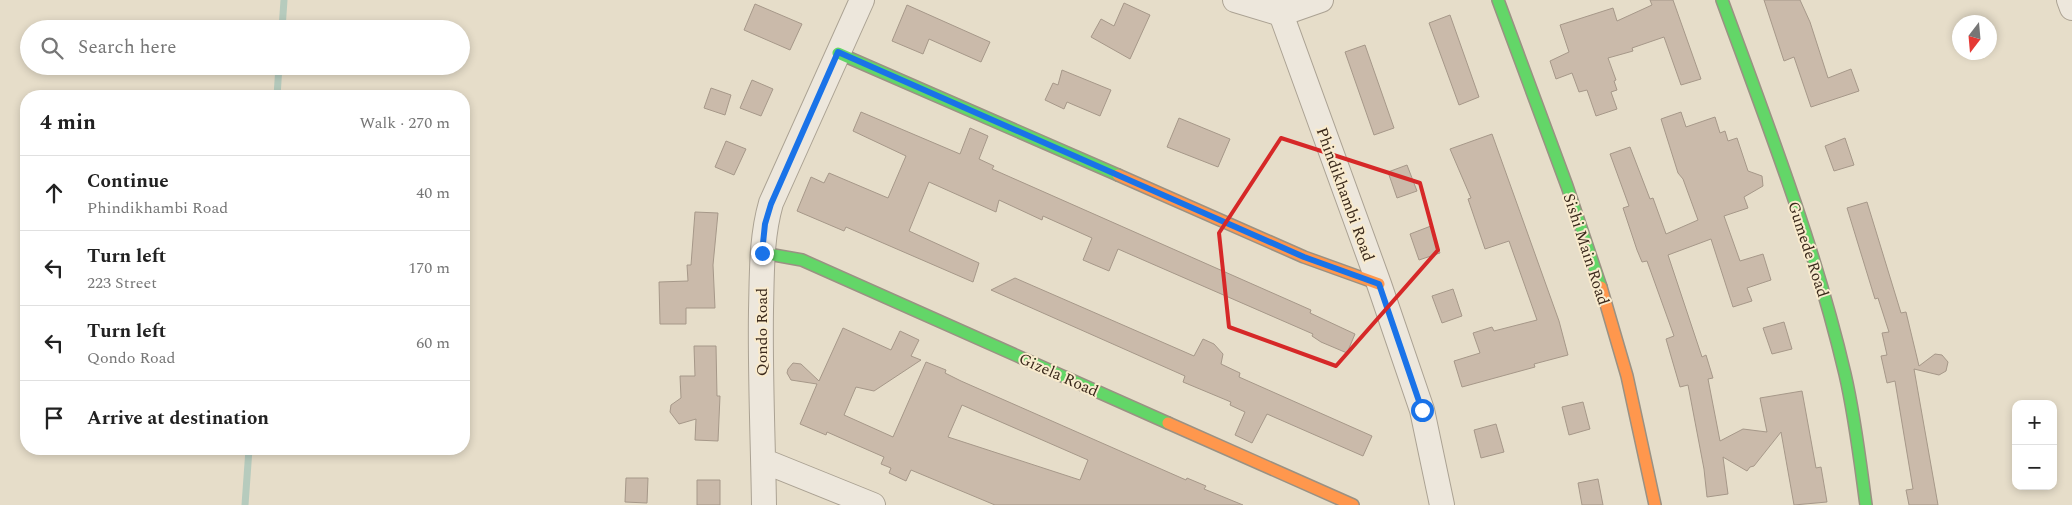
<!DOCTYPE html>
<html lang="en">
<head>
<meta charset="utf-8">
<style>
	body { margin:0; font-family:Spectral,serif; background:#f6f6f6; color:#222 }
	.controls { position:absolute; right:15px; bottom:15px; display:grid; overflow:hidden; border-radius:10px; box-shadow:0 2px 8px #0003 }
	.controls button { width:45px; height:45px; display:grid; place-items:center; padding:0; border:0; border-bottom:1px solid #e0e0e0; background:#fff; color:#222; font:25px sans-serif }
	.compass { position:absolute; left:1952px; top:15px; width:45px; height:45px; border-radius:50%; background:#fff; box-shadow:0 2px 8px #0003; rotate:196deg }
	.stop { position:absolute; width:15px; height:15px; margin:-11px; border:4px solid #1a73e8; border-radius:50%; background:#fff }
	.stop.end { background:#1a73e8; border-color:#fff; box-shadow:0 1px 5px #0008 }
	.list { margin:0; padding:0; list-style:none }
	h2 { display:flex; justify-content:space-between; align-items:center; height:65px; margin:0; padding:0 20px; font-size:21px }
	h2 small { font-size:16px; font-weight:400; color:#767676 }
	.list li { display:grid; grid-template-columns:32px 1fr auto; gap:15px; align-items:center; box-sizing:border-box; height:75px; padding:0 20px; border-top:1px solid #e0e0e0 }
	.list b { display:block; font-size:19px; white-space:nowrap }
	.list p { margin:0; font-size:16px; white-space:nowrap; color:#767676 }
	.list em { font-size:16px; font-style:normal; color:#767676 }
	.icon { flex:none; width:28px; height:28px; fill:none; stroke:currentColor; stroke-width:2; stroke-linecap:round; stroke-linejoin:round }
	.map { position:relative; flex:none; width:2072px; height:505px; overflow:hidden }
	.search { position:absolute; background:#fff; box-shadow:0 2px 8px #0003; left:20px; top:20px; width:450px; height:55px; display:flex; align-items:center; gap:12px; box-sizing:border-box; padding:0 18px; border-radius:28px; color:#767676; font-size:19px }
	.panel { position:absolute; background:#fff; box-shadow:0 2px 8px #0003; left:20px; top:90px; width:450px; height:365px; border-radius:20px }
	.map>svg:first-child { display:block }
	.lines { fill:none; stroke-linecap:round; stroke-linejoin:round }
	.stream { stroke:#b6cbbd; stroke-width:7 }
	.building { fill:#cabaaa; stroke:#a69889; fill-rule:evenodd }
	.street-casing { stroke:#aba293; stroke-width:26 }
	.fast-casing { stroke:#9a9183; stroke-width:14 }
	.slow-casing { stroke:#9a9183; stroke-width:14 }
	.street { stroke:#ede7dc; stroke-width:24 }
	.fast { stroke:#63d668; stroke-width:11 }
	.slow { stroke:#ff974d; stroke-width:11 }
	.route { stroke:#1a73e8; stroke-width:6 }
	.marked { fill:none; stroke:#d62828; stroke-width:4; stroke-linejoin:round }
	.labels { text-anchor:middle; stroke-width:4; stroke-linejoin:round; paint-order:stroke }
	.street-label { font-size:16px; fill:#3a291b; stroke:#f9ebce }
</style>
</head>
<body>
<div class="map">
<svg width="2072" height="505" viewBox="0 0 2072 505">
	<rect width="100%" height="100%" fill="#e6ddc9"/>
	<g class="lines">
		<path class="stream" d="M282,29L284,0
			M277,96L279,66
			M245,505L249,449"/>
	</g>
	<path class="building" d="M1650,0H1673L1701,79L1681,85L1664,37L1632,48L1633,51L1608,58L1616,80L1614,81L1617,90L1611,92L1617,109L1596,116L1587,90L1579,92L1572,73L1556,79L1550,61L1569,52L1560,25L1613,8L1617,21L1652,5Z
		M1764,0H1800L1810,22L1828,78L1851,69L1859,91L1811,107L1794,57L1784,61Z
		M1124,3L1150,15L1130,59L1091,37L1101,19L1114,26Z
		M755,4L802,24L790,50L744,30Z
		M907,5L990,42L981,62L929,39L923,54L892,41Z
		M1450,15L1479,97L1459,105L1429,23Z
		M1365,45L1394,128L1374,135L1345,52Z
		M1062,70L1111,90L1100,116L1067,102L1064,109L1045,100L1053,83L1058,85Z
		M752,80L773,89L761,116L740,108Z
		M711,88L731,95L725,115L704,108Z
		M861,112L960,154L970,128L988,136L979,159L994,166L992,169L1311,310L1310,313L1355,334L1347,353L1321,342L1312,336L1313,334L1118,249L1109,271L1083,260L1092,238L1043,216L1042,220L999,200L996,212L929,182L909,231L979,263L973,282L846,227L844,231L797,211L811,177L824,183L829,173L888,198L906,156L853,131Z
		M1681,112L1686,127L1715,117L1720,133L1725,131L1728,141L1737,138L1748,171L1762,176L1763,186L1744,197L1748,208L1724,216L1740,261L1763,254L1771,280L1747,288L1752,301L1733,307L1711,239L1668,255L1702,357L1706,355L1713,378L1708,379L1720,441L1743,429L1767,432L1760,398L1802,391L1816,468L1821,467L1827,502L1794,505L1781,432L1754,466L1750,467L1747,471L1723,457L1728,494L1707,497L1704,469L1688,385L1680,387L1666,339L1674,336L1647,261L1642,262L1637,250L1623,208L1629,206L1610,154L1630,147L1650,199L1653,198L1666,234L1698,220L1683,179L1678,173L1661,119Z
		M1179,118L1230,139L1218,167L1167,147Z
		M1492,134L1559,321L1568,355L1534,364L1535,367L1462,387L1454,361L1480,353L1473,333L1492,327L1494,331L1537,320L1509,241L1485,249L1468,199L1471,198L1450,149Z
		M1845,138L1854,165L1834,171L1825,146Z
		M726,141L746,149L734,175L715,167Z
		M1407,165L1417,191L1397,198L1388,172Z
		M1867,202L1901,313L1906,312L1919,366L1935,354L1942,355L1948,362L1946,371L1939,375L1914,369L1938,505H1909L1906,490L1913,489L1895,381L1887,383L1881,356L1887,355L1882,333L1889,332L1878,298L1875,299L1847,208Z
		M695,212L718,213L713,265L715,308H686V324H660L659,282L688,281L687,265H691Z
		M1431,226L1440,253L1419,260L1410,234Z
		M1015,278L1194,356L1203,339L1214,344L1223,354L1221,364L1240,373L1239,377L1372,436L1363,456L1267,414L1252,443L1235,435L1245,412L1230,405L1231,402L1183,382L1185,376L991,290Z
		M1453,289L1462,316L1442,323L1432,296Z
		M1784,322L1792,349L1772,354L1763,328Z
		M843,328L891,350L900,331L919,340L911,356L921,360L874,391L856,387L844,415L893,437L926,362L946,370L945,373L961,381L1186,480L1187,478L1206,486L1204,489L1243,505H995L911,470L906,481L889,473L891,468L881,464L884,457L827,432L826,435L800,424L817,384L791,380L787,373L788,369L793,363L801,364L819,381ZM962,405L1088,460L1080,480L948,437Z
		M694,346H716L717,396H720L718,441L695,440L696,419L679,424L670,412L671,405L681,398L680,376H695Z
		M1583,402L1590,429L1569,435L1562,407Z
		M1496,424L1504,452L1481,458L1474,430Z
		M626,478H648L647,503L625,502Z
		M1598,479L1603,505H1582L1578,483Z
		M697,480H720V505H697Z"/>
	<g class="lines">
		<defs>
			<path id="street" d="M1235,0L1281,14L1321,0
				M1276,0L1379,284L1422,410L1442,505
				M2069,0L2072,8
				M764,461L873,505
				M764,505C763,440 760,375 761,310C762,273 761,238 771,203L862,0"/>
			<path id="fast" d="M1498,0L1567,186L1601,287
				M1722,0C1767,123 1815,246 1845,374C1855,417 1860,461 1866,505
				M838,53L1118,175
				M762,253L802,260L1168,423"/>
			<path id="slow" d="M1118,175L1304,257L1379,284
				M1601,287L1627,376L1655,505
				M1168,423L1353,505"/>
		</defs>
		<use href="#street" class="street-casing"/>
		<use href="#fast" class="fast-casing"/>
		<use href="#slow" class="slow-casing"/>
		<use href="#street" class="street"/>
		<use href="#fast" class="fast"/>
		<use href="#slow" class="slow"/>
	</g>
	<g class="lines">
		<path class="route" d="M762,253L765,224L771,204L838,52L1304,257L1379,284L1422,410"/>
	</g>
	<path class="marked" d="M1281,138L1420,183L1438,250L1336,366L1229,327L1219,233Z"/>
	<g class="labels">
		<g class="street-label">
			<text transform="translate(1346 194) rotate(70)" y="6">Phindikhambi Road</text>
			<text transform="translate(1587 249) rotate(72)" y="6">Sishi Main Road</text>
			<text transform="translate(1809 249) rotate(72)" y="6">Gumede Road</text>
			<text transform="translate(761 332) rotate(-90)" y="6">Qondo Road</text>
			<text transform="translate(1059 374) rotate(24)" y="6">Gizela Road</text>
		</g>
	</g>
</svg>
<div class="controls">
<button>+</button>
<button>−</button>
</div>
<svg class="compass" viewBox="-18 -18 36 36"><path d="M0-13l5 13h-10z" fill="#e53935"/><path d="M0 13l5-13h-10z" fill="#767676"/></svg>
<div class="stop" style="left:1422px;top:410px"></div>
<div class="stop end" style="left:762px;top:253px"></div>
<div class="search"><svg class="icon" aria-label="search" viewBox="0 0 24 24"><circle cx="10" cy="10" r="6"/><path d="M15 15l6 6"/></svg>Search here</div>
<section class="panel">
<h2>4 min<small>Walk · 270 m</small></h2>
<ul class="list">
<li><svg class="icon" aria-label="ahead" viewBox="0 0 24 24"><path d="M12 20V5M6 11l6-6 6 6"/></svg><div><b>Continue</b><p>Phindikhambi Road</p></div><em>40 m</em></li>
<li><svg class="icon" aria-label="left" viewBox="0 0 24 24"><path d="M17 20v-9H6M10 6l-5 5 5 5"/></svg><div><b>Turn left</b><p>223 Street</p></div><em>170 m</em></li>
<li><svg class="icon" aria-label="left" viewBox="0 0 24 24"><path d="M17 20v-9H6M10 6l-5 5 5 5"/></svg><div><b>Turn left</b><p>Qondo Road</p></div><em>60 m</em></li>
<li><svg class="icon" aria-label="arrive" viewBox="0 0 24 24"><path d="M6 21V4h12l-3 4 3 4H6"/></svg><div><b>Arrive at destination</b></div></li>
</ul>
</section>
</div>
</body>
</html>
